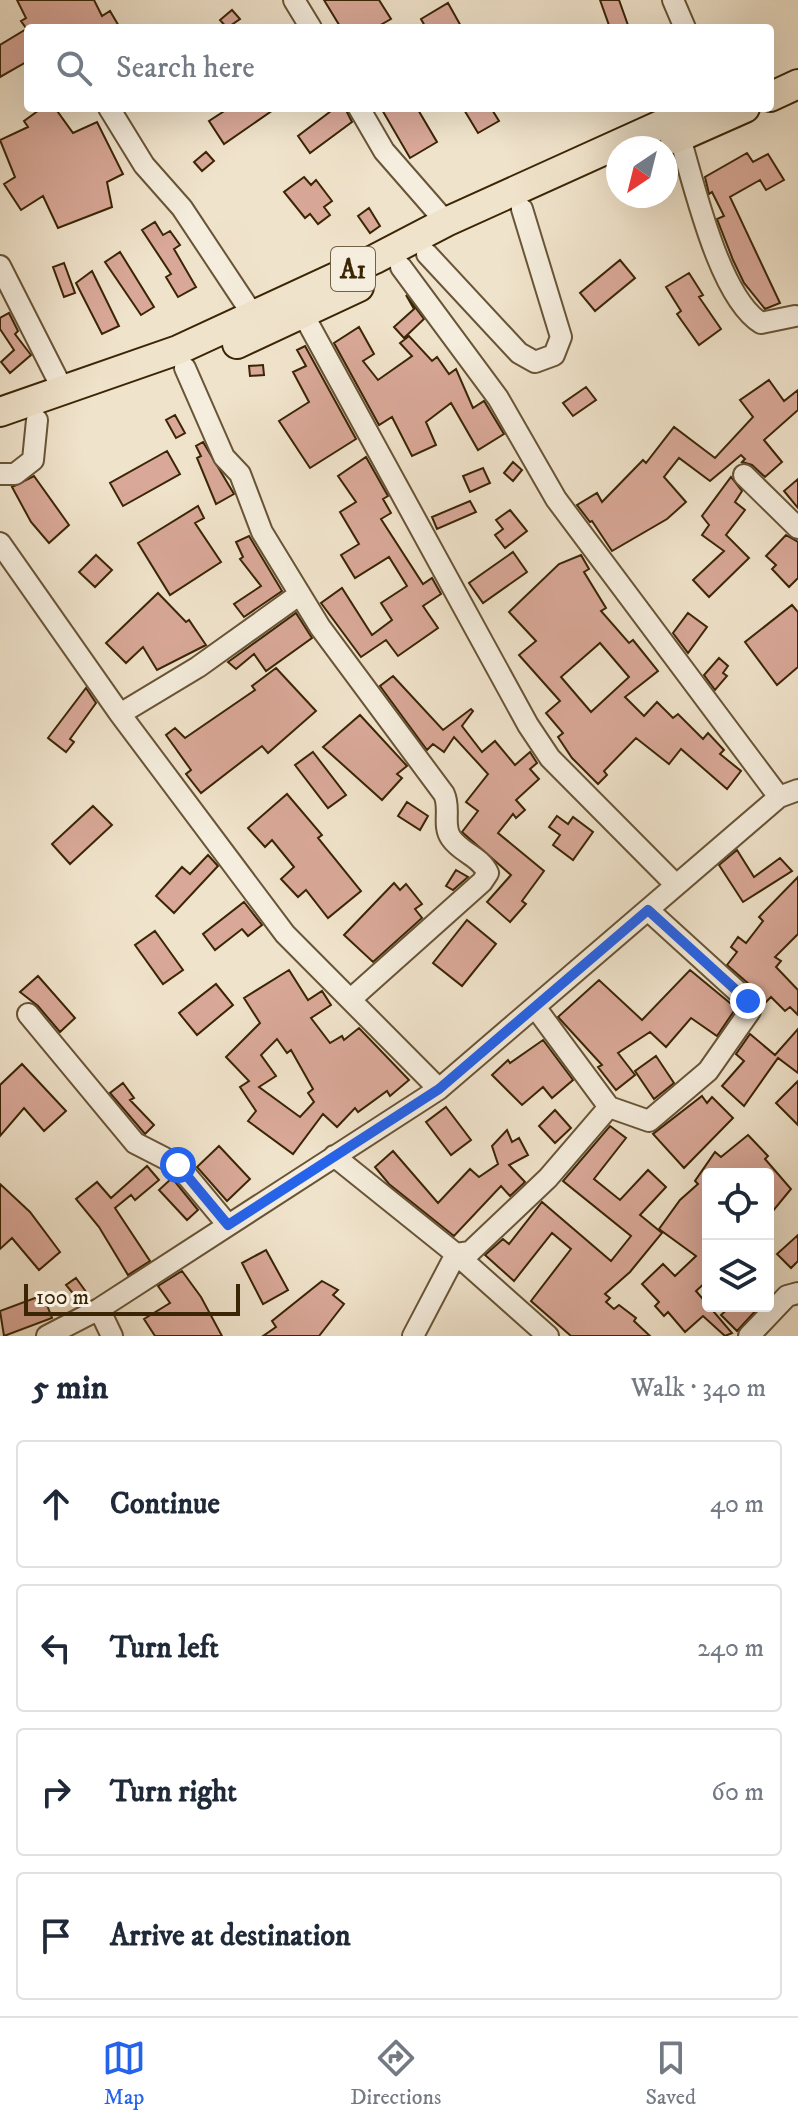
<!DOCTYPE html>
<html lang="en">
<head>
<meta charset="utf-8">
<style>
	body { margin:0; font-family:"IM FELL DW Pica",serif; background:#f2f2f3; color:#1f2937 }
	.controls { position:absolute; right:24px; bottom:24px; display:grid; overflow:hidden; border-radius:8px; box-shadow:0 8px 32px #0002 }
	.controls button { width:72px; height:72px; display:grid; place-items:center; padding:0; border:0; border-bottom:2px solid #e0e1e3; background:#fff; color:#1f2937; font:40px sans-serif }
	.compass { position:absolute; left:606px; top:136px; width:72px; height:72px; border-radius:50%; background:#fff; box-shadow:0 8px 32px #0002; rotate:215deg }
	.scale { position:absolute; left:24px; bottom:20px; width:216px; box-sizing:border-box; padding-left:8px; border:4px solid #3a2504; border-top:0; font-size:22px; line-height:28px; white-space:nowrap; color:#3a2504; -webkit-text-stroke:6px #f5eddd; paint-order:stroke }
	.stop { position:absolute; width:24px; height:24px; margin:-18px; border:6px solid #2563eb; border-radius:50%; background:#fff }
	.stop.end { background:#2563eb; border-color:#fff; box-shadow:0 2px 8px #0008 }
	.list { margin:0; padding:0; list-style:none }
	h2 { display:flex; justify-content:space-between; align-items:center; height:104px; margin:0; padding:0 32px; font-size:34px }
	h2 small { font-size:26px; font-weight:400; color:#747a83 }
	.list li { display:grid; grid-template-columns:52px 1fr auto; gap:24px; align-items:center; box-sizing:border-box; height:128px; margin:0 16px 16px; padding:0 16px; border:2px solid #e0e1e3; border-radius:8px }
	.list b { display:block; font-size:30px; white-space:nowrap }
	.list em { font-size:26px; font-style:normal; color:#747a83 }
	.icon { flex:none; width:44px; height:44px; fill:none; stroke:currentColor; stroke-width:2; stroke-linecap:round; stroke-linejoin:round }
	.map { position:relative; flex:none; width:798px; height:1336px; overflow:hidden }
	.search { position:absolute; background:#fff; box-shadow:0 8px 32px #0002; left:24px; right:24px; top:24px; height:88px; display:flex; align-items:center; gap:20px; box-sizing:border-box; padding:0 28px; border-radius:8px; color:#747a83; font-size:30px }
	.sheet { height:680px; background:#fff }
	nav { display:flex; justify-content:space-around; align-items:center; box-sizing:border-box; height:112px; border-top:2px solid #e0e1e3; background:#fff; font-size:22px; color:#747a83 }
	nav a { display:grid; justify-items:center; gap:4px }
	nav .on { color:#2563eb }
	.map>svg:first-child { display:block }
	.building { fill:#d9a898; stroke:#3a2504; stroke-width:2; fill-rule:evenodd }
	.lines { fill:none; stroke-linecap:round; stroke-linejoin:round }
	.minor-casing { stroke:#685436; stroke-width:24 }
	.highway-casing { stroke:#3a2504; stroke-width:32 }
	.minor { stroke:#f5eddd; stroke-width:20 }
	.highway { stroke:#f0e3cb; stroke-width:28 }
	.route { stroke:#2563eb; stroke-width:10 }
	.labels { text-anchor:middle; stroke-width:6; stroke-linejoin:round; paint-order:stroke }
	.shield { fill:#f5eddd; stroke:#726145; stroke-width:2 }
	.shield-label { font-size:26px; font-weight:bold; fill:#3a2504 }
</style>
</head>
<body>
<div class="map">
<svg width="798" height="1336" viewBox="0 0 798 1336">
	<rect width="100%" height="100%" fill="#f0e3cb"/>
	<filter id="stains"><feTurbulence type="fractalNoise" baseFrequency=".0025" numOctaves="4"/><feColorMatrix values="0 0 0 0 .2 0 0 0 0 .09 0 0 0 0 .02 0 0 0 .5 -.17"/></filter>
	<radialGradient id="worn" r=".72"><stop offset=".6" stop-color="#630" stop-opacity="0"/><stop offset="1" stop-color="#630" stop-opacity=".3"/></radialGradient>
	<path class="building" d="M17,0H94L102,16L110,11L120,28H26L21,21L26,18Z
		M324,0H379L391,19L375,28H341Z
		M600,0H619L629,28H610Z
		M448,3L462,28H426L421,19Z
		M232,10L240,19L227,28L220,20Z
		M28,28V61L0,77V45Z
		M42,108H55L73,133L97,122L123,174L107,182L112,207L58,228L43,196L21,210L4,184L15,177L0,140L28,127L24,121Z
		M229,108H276L224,144L209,121Z
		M335,108H345L352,122L310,153L298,136Z
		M381,108H417L437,142L410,158Z
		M463,108H491L499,121L478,133Z
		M206,152L214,161L202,171L194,162Z
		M747,153L753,162L768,154L784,180L766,190L760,180L730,197L780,303L765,309L744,283L733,260L717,219L724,216L712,192L709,194L705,177Z
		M304,177L311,185L316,180L332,201L324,207L330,215L318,224L310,214L305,218L284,192Z
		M369,208L380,226L370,233L358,216Z
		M155,222L163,235L170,231L180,245L174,249L196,287L178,297L166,277L171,274L142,230Z
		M120,252L154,307L141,315L105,262Z
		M620,260L635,278L595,311L580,293Z
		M64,263L75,293L64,297L53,267Z
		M92,271L119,326L102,334L76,283Z
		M689,273L703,295L699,297L721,329L699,345L677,314L681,311L666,287Z
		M406,295L424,319L404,338L394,327L414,309Z
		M9,313L18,331L15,334L31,355L10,373L1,362L14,350L0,329V318Z
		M359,327L374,354L363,361L378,380L412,356L400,343L409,336L432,361L437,357L449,374L456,369L473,408L484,401L504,434L478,450L451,403L426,422L436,445L412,456L392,417L379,425L334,343Z
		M305,346L356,439L310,468L279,421L309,402L293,372L306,366L297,350Z
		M263,365L264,375L250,376L249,366Z
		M769,380L784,401L798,390V410L764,440L782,462L765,477L752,465L742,462L745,459L741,455L710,481L679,458L664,477L686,502L667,519L612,551L592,521L590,522L577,505L597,493L602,502L643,460L646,463L674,427L715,458L753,417L740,400Z
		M586,387L596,400L573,416L563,403Z
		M175,415L185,433L176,438L166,420Z
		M203,442L234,494L216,504L197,458L201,456L196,446Z
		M167,451L180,474L123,506L110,483Z
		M366,457L388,496L383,499L391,513L381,519L423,584L432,578L441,594L423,606L438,628L398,656L386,640L361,657L321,603L342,588L372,635L392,620L381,603L407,586L389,557L355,578L341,555L359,544L340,512L356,502L338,476Z
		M513,462L522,470L513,481L504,473Z
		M483,468L490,483L470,492L463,476Z
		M34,476L69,525L49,543L31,522L12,487Z
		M731,477L742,491L735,502L745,510L726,535L749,558L709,597L693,580L724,551L702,535L709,525L702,516Z
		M798,479V508L784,491Z
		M470,501L476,512L437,529L432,517Z
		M198,506L204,518L195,523L221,562L170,595L138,543Z
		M510,510L527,531L505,548L495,535L503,529L496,520Z
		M786,535L798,542V578L789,587L772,569L776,565L766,556Z
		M249,536L282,591L244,617L234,604L261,586L240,559L243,557L236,542Z
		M513,552L527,572L483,603L469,583Z
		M96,555L112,570L95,587L79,572Z
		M581,555L589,569L584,572L606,608L601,611L629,643L633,640L658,671L625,697L644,716L657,702L673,718L678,714L703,739L708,733L724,750L720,754L741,771L727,789L681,749L669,764L636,738L604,771L607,775L598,784L572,758L558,737L563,733L546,713L560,701L519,655L536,641L509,612L559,564ZM600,643L629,677L591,712L561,677Z
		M158,593L186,622L189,620L206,645L157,670L143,647L126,663L106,643Z
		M792,605L798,612V667L777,685L745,642Z
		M296,613L312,638L266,671L254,654L236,669L228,662Z
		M688,613L707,627L688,653L673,633Z
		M719,658L728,666L723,673L727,676L715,690L704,675Z
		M276,668L316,711L268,753L262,746L201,793L186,774L191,770L166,735L175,728L185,738L255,690L252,686Z
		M393,676L443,730L471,709L473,711L462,726L482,752L495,741L515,765L530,752L537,763L530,769L539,779L516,800L525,810L516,818L513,814L498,833L544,871L522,901L526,904L510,922L487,902L511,875L462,832L478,811L466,802L488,774L454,737L444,752L433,744L427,750L380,686Z
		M86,688L96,703L70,739L74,742L66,752L48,738Z
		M360,715L407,766L397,774L402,778L382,800L323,747Z
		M313,752L346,795L328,808L295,765Z
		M287,794L322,835L318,838L361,891L328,918L306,890L298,897L281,879L294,867L272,840L265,847L248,828Z
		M407,802L428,816L420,830L398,816Z
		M93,806L112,825L70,864L52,844Z
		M557,816L568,824L573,817L593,832L573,860L553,845L560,835L549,827Z
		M737,850L754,877L780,858L792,871L743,902L719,865Z
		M208,855L218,866L174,913L156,896L182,867L190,874Z
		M456,870L468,877L453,890L446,886Z
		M798,877V934L775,957L781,961L776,967L798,990V1015L790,1007L785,1011L771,997L762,1006L757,991L727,965L737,952L731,947L738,937L746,943L763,921L759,917Z
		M394,883L400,890L406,884L422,904L415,909L422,918L373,962L344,935Z
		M244,902L262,925L248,936L242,929L215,950L203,934Z
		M467,920L496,944L462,986L433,963Z
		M155,931L183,970L163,984L135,945Z
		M289,970L308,1000L322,991L331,1005L311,1018L330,1043L342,1036L344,1040L359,1028L409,1080L390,1096L387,1091L358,1112L355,1108L337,1127L323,1114L293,1154L248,1121L256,1111L240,1087L249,1081L226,1057L260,1023L244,998ZM277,1039L287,1053L291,1050L313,1089L308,1093L314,1102L300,1117L259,1087L276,1076L261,1055Z
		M690,970L736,1008L717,1036L691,1018L666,1047L650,1032L618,1053L635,1075L616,1090L598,1067L602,1065L558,1017L599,980L642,1020Z
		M38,976L75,1018L60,1032L38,1006L20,992Z
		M216,984L233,1005L197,1035L179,1013Z
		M798,1029V1073L778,1058L744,1106L722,1086L744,1061L736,1054L750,1034L775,1055Z
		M543,1040L573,1080L552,1098L543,1087L522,1105L492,1075L508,1060L510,1063Z
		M656,1056L674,1083L654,1099L635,1071Z
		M22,1064L66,1111L44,1131L24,1108L0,1136V1085Z
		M798,1081V1125L776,1103Z
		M123,1083L134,1098L130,1100L154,1125L145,1134L110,1093Z
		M702,1096L707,1103L712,1097L733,1118L684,1168L653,1134Z
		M446,1107L471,1140L451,1155L426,1122Z
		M555,1110L571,1128L555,1143L539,1126Z
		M610,1126L626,1138L594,1179L620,1200L648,1170L666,1187L640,1215L662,1233L630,1272L605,1294L610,1298L606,1302L614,1309L619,1305L636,1318L634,1321L650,1336H571L531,1301L571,1249L552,1233L514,1281L485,1255L503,1239L509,1244L542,1202L611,1261L631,1236L563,1181Z
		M507,1130L512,1142L519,1138L528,1155L509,1165L525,1182L510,1196L501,1186L454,1236L389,1184L375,1167L393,1151L438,1203L470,1169L479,1177L498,1164L492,1146Z
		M748,1135L768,1156L765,1159L791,1189L768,1217V1174H708V1280L696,1291L732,1333L725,1336L703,1316L685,1332L668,1312L664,1316L655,1306L659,1302L642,1284L663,1264L675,1276L696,1256L659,1229L680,1200L698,1184L695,1181L715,1152L721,1157Z
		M219,1146L250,1179L227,1201L197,1167Z
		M147,1166L159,1180L135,1200L131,1195L115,1208L150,1261L128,1275L99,1227L76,1199L97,1182L111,1198Z
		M172,1178L198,1210L187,1220L159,1190Z
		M0,1184L30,1212L60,1252L39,1270L12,1238L0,1249Z
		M798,1235V1261L791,1268L777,1254Z
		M266,1250L288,1290L263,1304L242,1263Z
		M182,1271L201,1297L222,1336H155L144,1319L170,1303L158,1286Z
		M76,1278L89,1296L80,1302L66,1285Z
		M322,1281L338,1290L333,1295L344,1304L319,1336H263L276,1327L272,1321Z
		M43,1295L52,1318L4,1336L0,1311Z
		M731,1306H760L737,1331L721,1315Z"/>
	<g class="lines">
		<defs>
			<path id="minor" d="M294,0L311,28
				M673,0L685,28
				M109,108L144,165L182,208L253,315
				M359,108L384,151L446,222
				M680,138C694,184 719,297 761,323L795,316
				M427,254L519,353L535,362L554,355L561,337L522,209
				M0,266L64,392
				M401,267L498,398L556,499L779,797
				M303,314L528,725L550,758L676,885
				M185,368L224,457L240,474L262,532L320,627L444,794C451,809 442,825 451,838C461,853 480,856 488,873L482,882L351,999
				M0,474H15L33,460L37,420
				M744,475L798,528
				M0,543L120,714L285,934L439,1089
				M120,714L198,667L300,594
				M535,1007L609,1107
				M28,1014L135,1143L178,1165L228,1225
				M334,1156L456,1254L548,1336
				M99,1309L112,1336
				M47,1336L99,1309L439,1089L779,797L798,790
				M413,1336L456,1254L470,1252L548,1178L609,1107L649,1121L708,1071L750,1011L748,1001L648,910
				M749,1336L787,1296L798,1293"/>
			<path id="highway" d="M770,97L798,84
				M675,139L745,108
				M237,344L359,287
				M0,412L178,350L375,259L446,222L698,108"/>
		</defs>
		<use href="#minor" class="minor-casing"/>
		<use href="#highway" class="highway-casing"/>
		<use href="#minor" class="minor"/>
		<use href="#highway" class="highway"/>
	</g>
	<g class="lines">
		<path class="route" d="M178,1165L228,1225L439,1089L648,910L748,1001"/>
	</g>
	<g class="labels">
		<rect class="shield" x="331" y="247" width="44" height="44" rx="6"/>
		<g class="shield-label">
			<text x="353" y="278">A1</text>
		</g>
	</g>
	<rect width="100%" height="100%" filter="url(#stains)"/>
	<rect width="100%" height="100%" fill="url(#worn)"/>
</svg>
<div class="controls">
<button><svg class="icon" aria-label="locate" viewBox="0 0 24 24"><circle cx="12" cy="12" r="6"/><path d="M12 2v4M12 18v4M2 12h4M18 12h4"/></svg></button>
<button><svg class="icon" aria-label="layers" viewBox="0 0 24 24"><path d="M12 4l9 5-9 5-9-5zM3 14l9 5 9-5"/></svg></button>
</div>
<svg class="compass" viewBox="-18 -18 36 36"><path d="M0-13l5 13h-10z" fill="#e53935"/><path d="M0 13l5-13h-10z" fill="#747a83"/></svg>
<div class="scale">100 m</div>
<div class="stop" style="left:178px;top:1165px"></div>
<div class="stop end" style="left:748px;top:1001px"></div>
<div class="search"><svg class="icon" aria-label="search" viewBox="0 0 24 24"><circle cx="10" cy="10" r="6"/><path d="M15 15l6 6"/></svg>Search here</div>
</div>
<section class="sheet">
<h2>5 min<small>Walk · 340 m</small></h2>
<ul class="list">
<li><svg class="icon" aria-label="ahead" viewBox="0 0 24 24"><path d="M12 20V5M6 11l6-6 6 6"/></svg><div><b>Continue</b></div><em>40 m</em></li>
<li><svg class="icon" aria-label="left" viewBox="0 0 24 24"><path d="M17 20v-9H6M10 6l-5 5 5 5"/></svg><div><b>Turn left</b></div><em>240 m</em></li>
<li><svg class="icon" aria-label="right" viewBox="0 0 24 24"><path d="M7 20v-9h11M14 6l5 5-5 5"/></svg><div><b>Turn right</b></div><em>60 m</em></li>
<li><svg class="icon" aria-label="arrive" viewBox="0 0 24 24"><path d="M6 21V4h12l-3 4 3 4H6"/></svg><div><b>Arrive at destination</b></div></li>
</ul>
</section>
<nav>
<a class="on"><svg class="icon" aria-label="map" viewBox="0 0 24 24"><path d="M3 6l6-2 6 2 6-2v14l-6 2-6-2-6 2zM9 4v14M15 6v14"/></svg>Map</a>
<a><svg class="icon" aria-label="directions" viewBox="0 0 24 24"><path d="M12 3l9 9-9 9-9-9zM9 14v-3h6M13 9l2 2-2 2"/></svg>Directions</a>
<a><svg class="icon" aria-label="saved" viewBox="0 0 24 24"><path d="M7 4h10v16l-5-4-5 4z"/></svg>Saved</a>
</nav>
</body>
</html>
